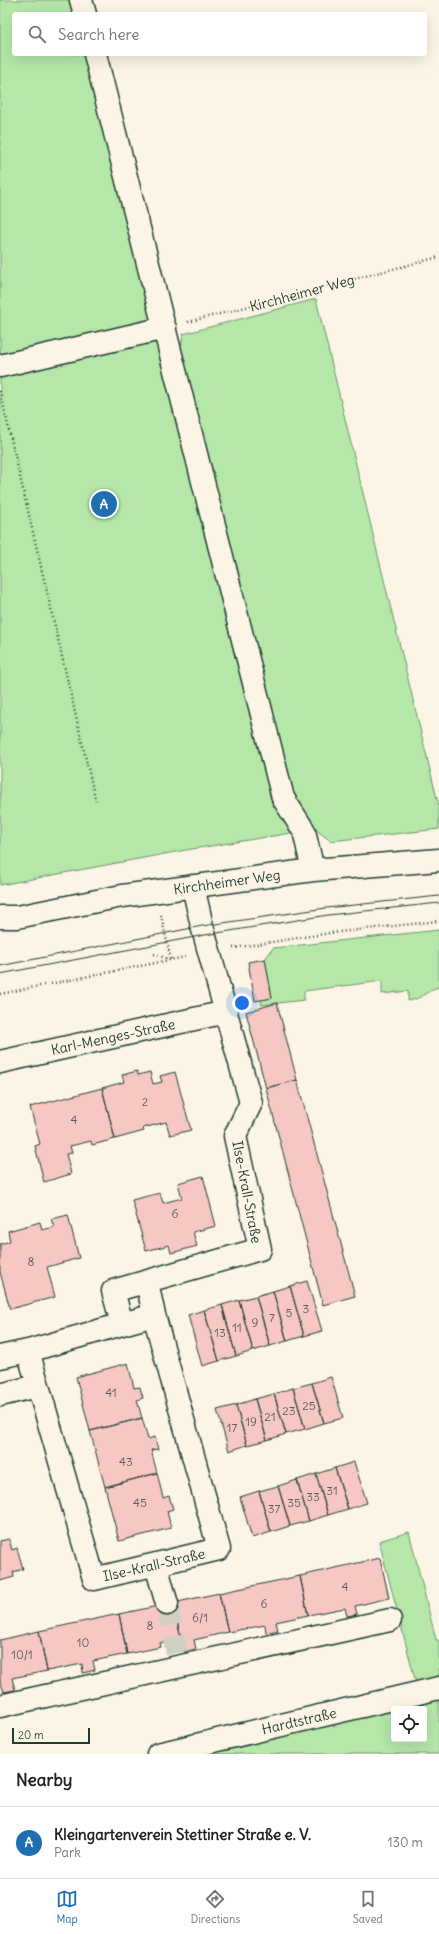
<!DOCTYPE html>
<html lang="en">
<head>
<meta charset="utf-8">
<style>
	body { margin:0; font-family:Delius,sans-serif; background:#f6f6f6; color:#202124 }
	.controls { position:absolute; right:12px; bottom:12px; display:grid; overflow:hidden; border-radius:4px; box-shadow:0 4px 16px #0002 }
	.controls button { width:36px; height:36px; display:grid; place-items:center; padding:0; border:0; border-bottom:1px solid #e0e0e0; background:#fff; color:#202124; font:20px sans-serif }
	.scale { position:absolute; left:12px; bottom:10px; width:78px; box-sizing:border-box; padding-left:4px; border:2px solid #1f3d34; border-top:0; font-size:11px; line-height:14px; white-space:nowrap; color:#1f3d34; -webkit-text-stroke:3px #fcf5e5; paint-order:stroke }
	.you { position:absolute; left:242px; top:1003px; width:14px; height:14px; margin:-10px; border:3px solid #fff; border-radius:50%; background:#1a73e8; box-shadow:0 0 0 6px #1a73e833 }
	.badge { display:grid; place-items:center; width:26px; height:26px; border-radius:50%; background:#1f6fb2; color:#fff; font-size:13px; font-weight:700 }
	.pin { position:absolute; translate:-50% -50%; border:2px solid #fff; box-shadow:0 1px 4px #0006 }
	.list { margin:0; padding:0; list-style:none }
	h2 { display:flex; justify-content:space-between; align-items:center; height:52px; margin:0; padding:0 16px; font-size:17px }
	h2 small { font-size:13px; font-weight:400; color:#757577 }
	.list li { display:grid; grid-template-columns:26px 1fr auto; gap:12px; align-items:center; box-sizing:border-box; height:72px; padding:0 16px; border-top:1px solid #e0e0e0 }
	.list b { display:block; font-size:15px; white-space:nowrap }
	.list p { margin:0; font-size:13px; white-space:nowrap; color:#757577 }
	.list em { font-size:13px; font-style:normal; color:#757577 }
	.icon { flex:none; width:22px; height:22px; fill:none; stroke:currentColor; stroke-width:2; stroke-linecap:round; stroke-linejoin:round }
	.map { position:relative; flex:none; width:439px; height:1754px; overflow:hidden }
	.search { position:absolute; background:#fff; box-shadow:0 4px 16px #0002; left:12px; right:12px; top:12px; height:44px; display:flex; align-items:center; gap:10px; box-sizing:border-box; padding:0 14px; border-radius:4px; color:#757577; font-size:15px }
	.sheet { height:124px; background:#fff }
	nav { display:flex; justify-content:space-around; align-items:center; box-sizing:border-box; height:56px; border-top:1px solid #e0e0e0; background:#fff; font-size:11px; color:#757577 }
	nav a { display:grid; justify-items:center; gap:2px }
	nav .on { color:#1f6fb2 }
	.map>svg:first-child { display:block }
	.green { fill:#b4e7a8; stroke:#6a926e; fill-rule:evenodd }
	.building { fill:#f7c7c4; stroke:#1f3d34 }
	.lines { fill:none; stroke-linecap:round; stroke-linejoin:round }
	.minor-tunnel { stroke:#d0d0c2; stroke-width:22; stroke-dasharray:22 11; stroke-linecap:butt }
	.minor-casing { stroke:#1f3d34; stroke-width:25 }
	.path { stroke:#1f3d34; stroke-width:2.5; stroke-dasharray:1 3; stroke-linecap:butt }
	.minor { stroke:#fcf5e5; stroke-width:22 }
	.tram { stroke:#1f3d34; stroke-width:1 }
	.labels { text-anchor:middle; stroke-width:3; stroke-linejoin:round; paint-order:stroke }
	.number-label { font-size:12px; fill:#556058 }
	.street-label { font-size:14px; fill:#1f3d34; stroke:#fcf5e5 }
</style>
</head>
<body>
<div class="map">
<svg width="439" height="1754" viewBox="0 0 439 1754">
	<rect width="100%" height="100%" fill="#fcf5e5"/>
	<filter id="ink" filterUnits="userSpaceOnUse"><feTurbulence type="fractalNoise" baseFrequency=".025" numOctaves="2"/><feDisplacementMap in="SourceGraphic" scale="8" xChannelSelector="R" yChannelSelector="G"/><feConvolveMatrix kernelMatrix="1 2 1 2 8 2 1 2 1" color-interpolation-filters="sRGB"/></filter>
	<g filter="url(#ink)">
		<path class="green" d="M0,0H81L85,14H14V54H95L253,679L304,831L186,850L0,885Z
			M316,299L439,807V829L331,841L312,827L289,789L180,355L183,334Z
			M439,930V987C428,989 423,999 408,1001V991L382,994V981L304,991V1000L261,1005V1000L272,998L265,959L273,948Z
			M409,1532L436,1640H439V1683L417,1687L379,1541Z
			M439,1693V1754H207L426,1696ZM394,1709H424V1739H394Z"/>
		<path class="building" d="M265,959L272,998L255,1001L248,962Z
			M277,1003L297,1080L266,1088L246,1012Z
			M137,1071L138,1075L150,1072L153,1084L162,1082L160,1076L175,1072L191,1130L170,1135L166,1122L143,1128L144,1131L115,1139L102,1088L124,1082L122,1075Z
			M297,1080L355,1296L323,1305L266,1088Z
			M102,1088L115,1139L92,1145L91,1141L70,1146L72,1153L66,1154L71,1174L44,1182L35,1146L40,1144L30,1107Z
			M203,1176L216,1226L193,1232L197,1246L171,1253L169,1245L146,1251L132,1200L160,1193L163,1203L182,1198L178,1183Z
			M68,1215L79,1258L47,1267L55,1297L10,1309L0,1272V1244L10,1241L8,1231L40,1222L42,1230L54,1227L51,1219Z
			M307,1281L322,1331L304,1336L290,1286Z
			M290,1286L304,1336L287,1341L273,1291Z
			M273,1291L287,1341L270,1346L256,1296Z
			M256,1296L270,1346L253,1351L239,1300Z
			M239,1300L253,1351L236,1356L222,1305Z
			M222,1305L236,1356L219,1361L204,1310Z
			M204,1310L219,1361L202,1366L188,1315Z
			M128,1363L134,1388L140,1387L143,1398L137,1400L142,1418L90,1431L76,1377Z
			M331,1377L343,1418L324,1423L312,1383Z
			M312,1383L324,1423L305,1429L293,1388Z
			M293,1388L305,1429L286,1434L274,1394Z
			M274,1394L286,1434L267,1440L255,1399Z
			M255,1399L267,1440L247,1445L236,1405Z
			M236,1405L247,1445L229,1451L217,1410Z
			M142,1418L148,1439L155,1437L158,1449L151,1450L157,1473L105,1487L90,1431Z
			M354,1462L367,1503L348,1509L335,1468Z
			M335,1468L348,1509L328,1515L316,1474Z
			M157,1473L163,1498L169,1496L173,1509L167,1511L171,1528L119,1541L105,1487Z
			M316,1474L328,1515L309,1521L297,1480Z
			M297,1480L309,1521L290,1526L278,1486Z
			M278,1486L290,1526L271,1532L259,1491Z
			M259,1491L271,1532L252,1538L240,1497Z
			M9,1539L12,1550L17,1548L23,1569L13,1572L14,1577L0,1581V1541Z
			M380,1558L389,1598L355,1606L357,1614L347,1616L345,1608L308,1615L300,1576Z
			M300,1576L308,1615L276,1622L278,1630L266,1633L265,1625L228,1632L219,1593Z
			M219,1593L228,1632L194,1640L196,1649L184,1652L173,1603Z
			M173,1603L181,1638L160,1643L161,1647L127,1654L119,1614Z
			M119,1614L127,1654L93,1661L95,1670L83,1673L82,1664L47,1671L39,1631Z
			M39,1631L47,1671L12,1678L15,1690L4,1692L0,1681V1640Z"/>
		<g class="lines">
			<path class="minor-tunnel" d="M167,1604L177,1653"/>
			<defs>
				<path id="minor" d="M81,0L85,14
					M95,54L283,798L304,831L313,870
					M0,366L165,328
					M0,917H17L122,896L313,870L439,860
					M0,1062L226,1012
					M122,1324L113,1291L260,1249L235,1136L251,1103L202,926L193,886
					M28,1351L94,1579L219,1549L154,1315L147,1282
					M0,1357L28,1351L154,1315
					M0,1395L37,1386
					M156,1565L167,1604
					M0,1706L390,1620
					M158,1754L439,1688"/>
			</defs>
			<use href="#minor" class="minor-casing"/>
			<path class="path" d="M188,322L439,257
				M0,391L96,802
				M161,915L171,960
				M233,948L330,933L439,921
				M154,954L171,960
				M0,994L185,957"/>
			<use href="#minor" class="minor"/>
			<path class="tram" d="M0,966L202,926L326,908L439,896
				M0,974L205,935L328,915L439,903"/>
		</g>
	</g>
	<g class="labels">
		<g class="number-label">
			<text x="145" y="1106">2</text>
			<text x="74" y="1124">4</text>
			<text x="175" y="1218">6</text>
			<text x="31" y="1266">8</text>
			<text x="306" y="1313">3</text>
			<text x="289" y="1317">5</text>
			<text x="272" y="1322">7</text>
			<text x="255" y="1327">9</text>
			<text x="237" y="1332">11</text>
			<text x="220" y="1337">13</text>
			<text x="111" y="1397">41</text>
			<text x="309" y="1410">25</text>
			<text x="289" y="1415">23</text>
			<text x="270" y="1421">21</text>
			<text x="251" y="1426">19</text>
			<text x="232" y="1432">17</text>
			<text x="126" y="1466">43</text>
			<text x="332" y="1495">31</text>
			<text x="313" y="1501">33</text>
			<text x="140" y="1507">45</text>
			<text x="294" y="1507">35</text>
			<text x="274" y="1513">37</text>
			<text x="345" y="1591">4</text>
			<text x="264" y="1608">6</text>
			<text x="200" y="1622">6/1</text>
			<text x="150" y="1630">8</text>
			<text x="83" y="1647">10</text>
			<text x="22" y="1659">10/1</text>
		</g>
		<g class="street-label">
			<text transform="translate(302 293) rotate(-15)" y="5">Kirchheimer Weg</text>
			<text transform="translate(227 882) rotate(-8)" y="5">Kirchheimer Weg</text>
			<text transform="translate(113 1037) rotate(-12)" y="5">Karl-Menges-Straße</text>
			<text transform="translate(247 1192) rotate(79)" y="5">Ilse-Krall-Straße</text>
			<text transform="translate(154 1565) rotate(-13)" y="5">Ilse-Krall-Straße</text>
			<text transform="translate(299 1721) rotate(-13)" y="5">Hardtstraße</text>
		</g>
	</g>
</svg>
<div class="controls">
<button><svg class="icon" aria-label="locate" viewBox="0 0 24 24"><circle cx="12" cy="12" r="6"/><path d="M12 2v4M12 18v4M2 12h4M18 12h4"/></svg></button>
</div>
<div class="scale">20 m</div>
<div class="you"></div>
<div class="pin badge" style="left:104px;top:504px">A</div>
<div class="search"><svg class="icon" aria-label="search" viewBox="0 0 24 24"><circle cx="10" cy="10" r="6"/><path d="M15 15l6 6"/></svg>Search here</div>
</div>
<section class="sheet">
<h2>Nearby<small></small></h2>
<ul class="list">
<li><span class="badge">A</span><div><b>Kleingartenverein Stettiner Straße e. V.</b><p>Park</p></div><em>130 m</em></li>
</ul>
</section>
<nav>
<a class="on"><svg class="icon" aria-label="map" viewBox="0 0 24 24"><path d="M3 6l6-2 6 2 6-2v14l-6 2-6-2-6 2zM9 4v14M15 6v14"/></svg>Map</a>
<a><svg class="icon" aria-label="directions" viewBox="0 0 24 24"><path d="M12 3l9 9-9 9-9-9zM9 14v-3h6M13 9l2 2-2 2"/></svg>Directions</a>
<a><svg class="icon" aria-label="saved" viewBox="0 0 24 24"><path d="M7 4h10v16l-5-4-5 4z"/></svg>Saved</a>
</nav>
</body>
</html>
